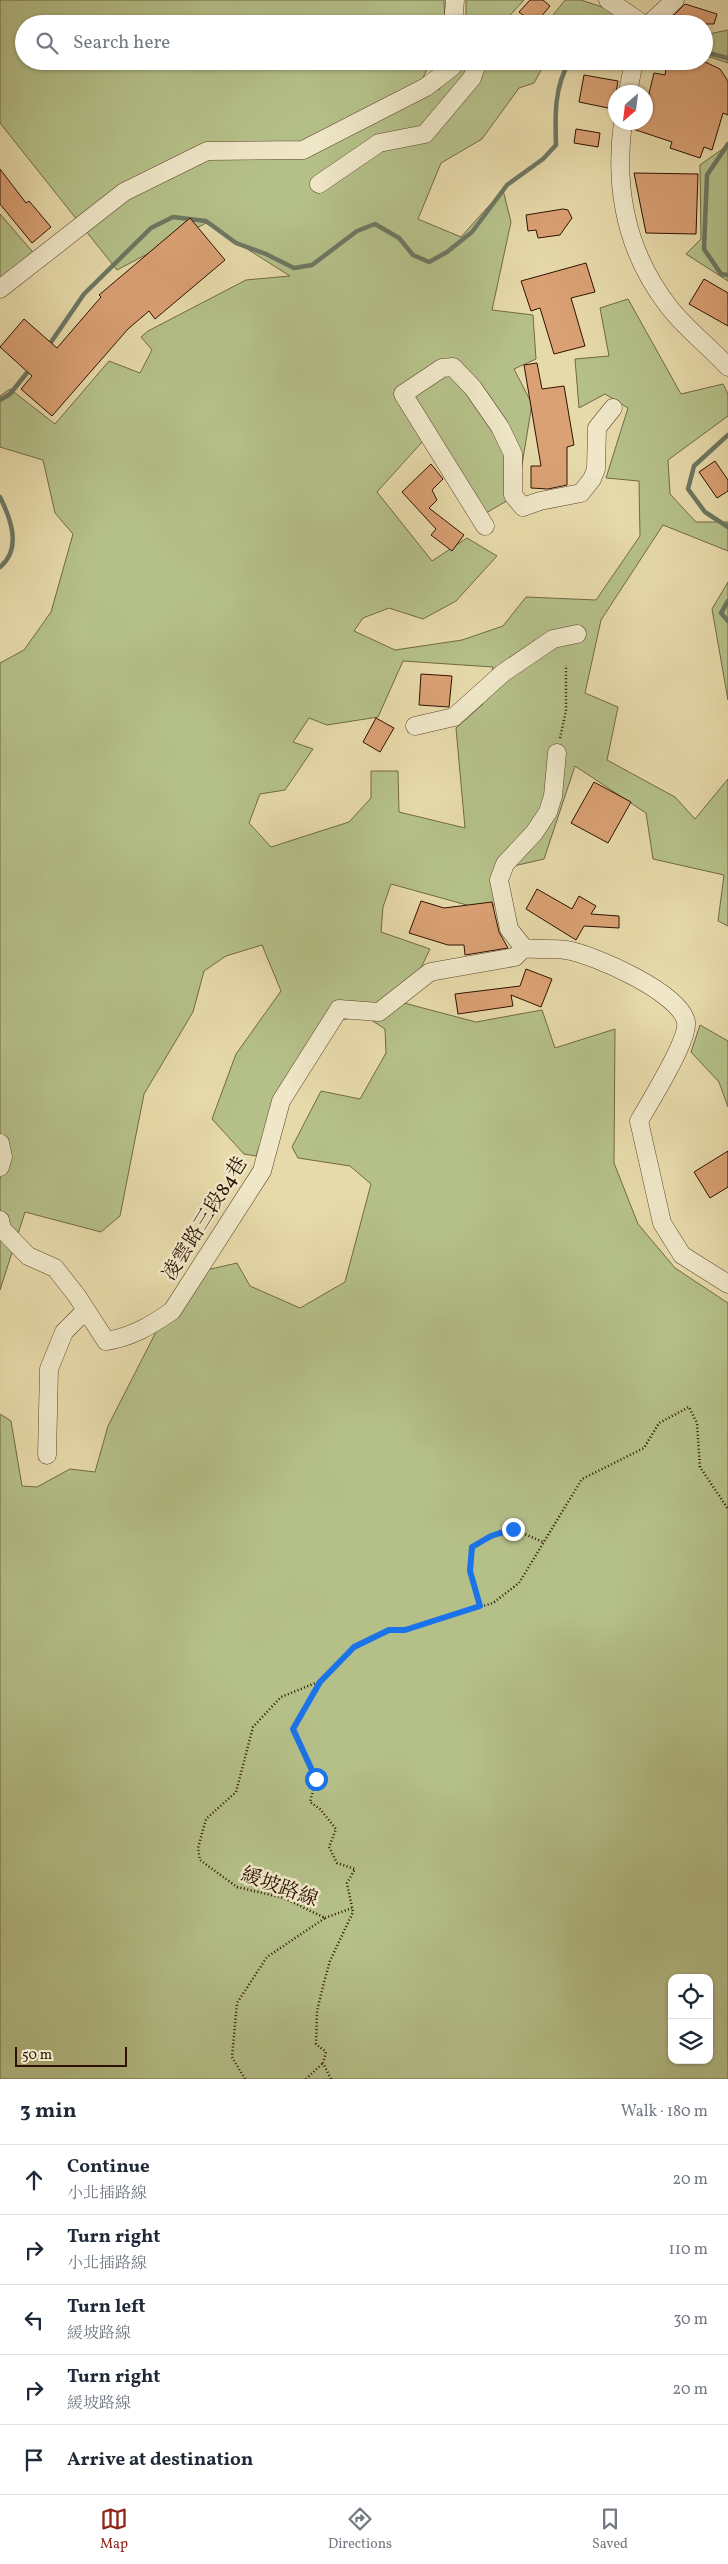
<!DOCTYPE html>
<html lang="en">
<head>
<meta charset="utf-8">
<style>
	body { margin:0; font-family:Vollkorn,"Noto Serif TC",serif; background:#f2f2f3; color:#1f2937 }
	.controls { position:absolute; right:15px; bottom:15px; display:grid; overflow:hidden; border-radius:10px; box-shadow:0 1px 4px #0004 }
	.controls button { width:45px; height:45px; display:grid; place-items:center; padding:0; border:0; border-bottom:1px solid #e0e1e3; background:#fff; color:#1f2937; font:25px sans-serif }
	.compass { position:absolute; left:608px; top:85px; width:45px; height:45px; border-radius:50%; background:#fff; box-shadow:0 1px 4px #0004; rotate:208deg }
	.scale { position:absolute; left:15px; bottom:12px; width:112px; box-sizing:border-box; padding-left:5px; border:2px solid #2f1101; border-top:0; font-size:14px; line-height:18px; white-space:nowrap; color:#2f1101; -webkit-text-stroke:4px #efe7c8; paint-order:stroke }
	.stop { position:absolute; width:15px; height:15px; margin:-11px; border:4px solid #1a73e8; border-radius:50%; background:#fff }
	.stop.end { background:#1a73e8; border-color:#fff; box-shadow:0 1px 5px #0008 }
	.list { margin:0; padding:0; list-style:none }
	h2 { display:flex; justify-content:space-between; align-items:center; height:65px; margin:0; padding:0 20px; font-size:21px }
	h2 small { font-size:16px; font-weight:400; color:#747a83 }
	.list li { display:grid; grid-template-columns:32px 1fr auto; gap:15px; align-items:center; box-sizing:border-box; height:70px; padding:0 20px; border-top:1px solid #e0e1e3 }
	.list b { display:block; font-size:19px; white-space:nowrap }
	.list p { margin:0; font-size:16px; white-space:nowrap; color:#747a83 }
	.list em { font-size:16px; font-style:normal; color:#747a83 }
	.icon { flex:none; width:28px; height:28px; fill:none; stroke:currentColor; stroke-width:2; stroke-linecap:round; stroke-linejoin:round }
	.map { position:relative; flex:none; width:728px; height:2079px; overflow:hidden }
	.search { position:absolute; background:#fff; box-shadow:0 1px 4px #0004; left:15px; right:15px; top:15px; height:55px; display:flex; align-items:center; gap:12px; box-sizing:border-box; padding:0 18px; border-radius:28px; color:#747a83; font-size:19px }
	.sheet { height:415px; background:#fff }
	nav { display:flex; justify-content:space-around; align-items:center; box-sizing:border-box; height:70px; border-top:1px solid #e0e1e3; background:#fff; font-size:14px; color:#747a83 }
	nav a { display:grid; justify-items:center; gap:2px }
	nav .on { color:#8f2418 }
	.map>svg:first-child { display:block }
	.green { fill:#b5c089; stroke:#726845; fill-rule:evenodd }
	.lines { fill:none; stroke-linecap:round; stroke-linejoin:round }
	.stream { stroke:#6d7763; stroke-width:4.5 }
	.building { fill:#daa174; stroke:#2f1101 }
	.minor-casing { stroke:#5d432b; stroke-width:19 }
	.path { stroke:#2f1101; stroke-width:2.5; stroke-dasharray:1 2.5; stroke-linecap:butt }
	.minor { stroke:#efe7c8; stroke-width:18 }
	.route { stroke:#1a73e8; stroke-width:6 }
	.labels { text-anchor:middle; stroke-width:5; stroke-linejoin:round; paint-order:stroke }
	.street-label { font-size:20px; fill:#2f1101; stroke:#efe7c8 }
</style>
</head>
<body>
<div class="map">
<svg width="728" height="2079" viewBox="0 0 728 2079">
	<rect width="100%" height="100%" fill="#e7daaa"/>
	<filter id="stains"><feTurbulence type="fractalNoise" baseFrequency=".004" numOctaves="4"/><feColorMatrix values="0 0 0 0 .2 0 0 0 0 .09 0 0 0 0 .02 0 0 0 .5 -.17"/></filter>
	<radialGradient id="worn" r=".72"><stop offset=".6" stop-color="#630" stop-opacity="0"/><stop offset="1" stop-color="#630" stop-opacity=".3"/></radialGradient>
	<path class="green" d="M0,0H444L445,24H24V61H431L421,82L439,90L456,61H546L534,83L519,88L482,139L441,163L418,219L461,237L503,190L511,222L492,310L533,315L536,359L514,369L532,404L517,495L474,520L423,441L377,492L432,561L467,538L497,556L456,601L423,619L389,608L363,618L354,631L395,650L462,640L503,626L526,597L596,600L640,536L639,481L606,478L628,408L605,394L579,408L575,359L609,356L600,308L628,299L681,394L723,384L728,394V416L668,460L670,494L696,522H728V551L663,525L601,620L585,693L618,707L607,760L675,797L695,819L728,779V926L718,921L724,875L653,859L646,813L575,766L544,859L505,868L492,912L391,884L383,907L381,932L430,949L404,1003L476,1022L542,1010L555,1048L615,1029L614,1163L638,1224L675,1268L728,1303V2079H0V1414L11,1421L22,1486L37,1487L70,1469L95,1472L108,1426L161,1322L198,1272L237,1263L250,1286L300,1308L345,1282L371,1184L350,1166L298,1158L292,1147L321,1091L360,1099L386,1053L385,1029L365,1016L340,1020L269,1120L256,1156L244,1154L212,1119L236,1054L281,991L262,945L226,956L204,971L193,1012L144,1094L120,1216L101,1232L25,1212L0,1290V663L24,650L51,612L73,534L55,513L43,460L0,447V396L10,389L55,424L109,361L140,373L152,350L141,337L148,331L246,280L290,276L206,223L117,270L0,123ZM403,661L493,667L483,704L456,728L465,828L399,812L398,771H371V798L349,822L271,847L249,823L260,794L285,790L313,749L293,742L309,718L327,725L378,717ZM672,1978H709V2060H672Z
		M466,0H524L502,24H466Z
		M565,0H581L620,13L614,24H586L570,19L567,24H546Z
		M728,30V63L704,55V35Z
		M728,145V281L686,254L701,239L700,165Z
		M0,214L37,257L0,296Z
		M728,582V700L712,609Z
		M700,1025L728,1041V1107L719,1082L691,1052Z"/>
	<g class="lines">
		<path class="stream" d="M704,52L728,58
			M728,144L707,175L704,249L721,274L728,275
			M47,348L84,294L151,228L173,217L206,221L236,243L266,254L294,268L312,265L357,231L375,224L399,238L413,255L429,262L447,252L472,232L507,185L543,159L556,145C555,116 554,86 570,61
			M0,400L10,394L30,369
			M728,435L694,466L688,489L705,512L728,527
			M0,497C11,519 22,549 0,567
			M728,601L721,613L728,621"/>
	</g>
	<path class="building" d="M530,0H543L550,6L535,24L519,12Z
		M685,4L717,14L714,24H680L674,15Z
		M667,62H705L720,69L728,81V115L723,113L712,150L704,147L700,158L670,148L672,142L633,129L634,122H646V106L654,73L665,75Z
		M584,75L618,81L613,109L579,102Z
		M576,129L600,133L598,147L574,143Z
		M0,169L26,203L29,201L51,227L32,243L0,204Z
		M634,173L698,174L696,234L646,233Z
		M563,209L568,210L572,218L560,235L538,238L536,230L528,231L526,215Z
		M190,218L225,260L155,319L149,311L128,329L52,416L21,389L32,376L0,347L24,319L57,348L101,297L99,295Z
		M586,263L595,292L571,298L585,346L554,354L540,308L531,311L521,281Z
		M704,279L728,293V326L689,304Z
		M537,363L542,389L564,386L574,445L567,447V485L548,489L531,488V466H541L524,365Z
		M715,461L728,480V491L717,498L699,472Z
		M431,464L443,479L432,490L437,500L429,508L464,535L452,551L431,535L436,529L402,492Z
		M421,674L452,676L449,707L419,705Z
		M376,718L394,728L380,752L363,742Z
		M594,782L631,802L608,843L571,823Z
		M537,889L572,909L579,896L596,906L591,914L619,916V928L584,926L576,940L526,909Z
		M421,901L444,908L492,902L499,932L508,948L465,955L464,945H448L409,933Z
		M526,969L552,979L541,1007L511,995L513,1006L458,1014L455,994L520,986Z
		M728,1151V1187L710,1198L694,1172Z"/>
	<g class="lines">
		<defs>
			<path id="minor" d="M608,0L643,24
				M453,24L455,0
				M649,24L675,0
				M628,92L634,61
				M623,122C614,189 627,253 669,307C686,329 709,346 728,367
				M319,184L379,143L425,134L472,78L478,61
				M0,289L124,192L207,151L303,150L426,87L452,67L453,61
				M485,526L403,394L442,368L453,367L473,388L500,427L513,454V495L523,507L540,501L581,493L592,479L596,469L597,428L613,408
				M415,726L454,717L503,673L553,639L577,634
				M524,948L509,929L499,880L505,864L534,833L548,812L553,796L557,753
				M0,1143L3,1157L0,1167
				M0,1220L2,1229L28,1256L55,1268L77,1296L106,1341C132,1337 150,1326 172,1311L262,1171L281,1101L339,1009L379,1012L430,972L515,957L524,948C538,950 552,948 566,950C593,954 681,993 686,1022C689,1040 649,1103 639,1121L662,1223L682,1255L728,1284
				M47,1455L49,1369L64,1332L85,1311"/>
		</defs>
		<use href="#minor" class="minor-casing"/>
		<path class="path" d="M560,738L566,711V665
			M480,1606L470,1571L472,1547L491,1536L513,1529L543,1542
			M325,1918L352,1908
			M245,2079L232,2057L237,2003L267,1957L325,1918L284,1898L237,1887L200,1860L198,1848L206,1819L236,1792L253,1727L281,1697L318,1682
			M306,2079L323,2063
			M331,2079L323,2063L326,2052L316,2044L317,2011L324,1982L330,1961L353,1912L347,1883L355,1869L337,1863L329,1847L336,1829L320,1809L310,1802L316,1779L293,1729L319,1682L354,1647L389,1630H405L493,1603L519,1583L582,1479L644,1448L659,1423L689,1407L697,1423L700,1467L728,1509"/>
		<use href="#minor" class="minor"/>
	</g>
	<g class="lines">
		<path class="route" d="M316,1779L293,1729L320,1682L354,1647L389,1630H405L480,1606L470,1571L472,1547L491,1536L513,1529"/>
	</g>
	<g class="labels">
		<g class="street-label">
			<text transform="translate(204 1218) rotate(-58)" y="7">凌雲路三段84巷</text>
			<text transform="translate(280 1886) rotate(20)" y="7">緩坡路線</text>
		</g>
	</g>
	<rect width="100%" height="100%" filter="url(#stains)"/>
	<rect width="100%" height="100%" fill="url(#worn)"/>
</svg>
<div class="controls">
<button><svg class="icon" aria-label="locate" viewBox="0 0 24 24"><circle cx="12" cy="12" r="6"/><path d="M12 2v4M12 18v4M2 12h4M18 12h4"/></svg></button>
<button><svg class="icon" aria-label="layers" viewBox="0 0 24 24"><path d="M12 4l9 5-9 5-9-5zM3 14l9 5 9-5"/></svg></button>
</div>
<svg class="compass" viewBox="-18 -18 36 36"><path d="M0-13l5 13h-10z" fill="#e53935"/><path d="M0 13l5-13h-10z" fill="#747a83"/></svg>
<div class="scale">50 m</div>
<div class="stop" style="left:316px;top:1779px"></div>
<div class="stop end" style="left:513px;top:1529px"></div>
<div class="search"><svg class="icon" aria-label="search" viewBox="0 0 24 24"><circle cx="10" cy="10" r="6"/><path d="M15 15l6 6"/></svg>Search here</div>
</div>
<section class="sheet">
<h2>3 min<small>Walk · 180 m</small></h2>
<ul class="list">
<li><svg class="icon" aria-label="ahead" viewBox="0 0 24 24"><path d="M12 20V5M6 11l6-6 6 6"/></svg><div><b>Continue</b><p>小北插路線</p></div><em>20 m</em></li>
<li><svg class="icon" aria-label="right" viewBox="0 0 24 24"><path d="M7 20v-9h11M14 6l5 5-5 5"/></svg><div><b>Turn right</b><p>小北插路線</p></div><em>110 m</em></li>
<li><svg class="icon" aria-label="left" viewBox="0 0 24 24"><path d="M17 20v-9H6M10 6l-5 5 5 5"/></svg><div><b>Turn left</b><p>緩坡路線</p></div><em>30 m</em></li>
<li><svg class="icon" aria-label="right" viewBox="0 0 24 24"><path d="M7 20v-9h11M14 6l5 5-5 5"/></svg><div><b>Turn right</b><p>緩坡路線</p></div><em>20 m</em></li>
<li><svg class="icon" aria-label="arrive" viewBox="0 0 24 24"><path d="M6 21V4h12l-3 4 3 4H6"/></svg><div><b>Arrive at destination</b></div></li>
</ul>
</section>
<nav>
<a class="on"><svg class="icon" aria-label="map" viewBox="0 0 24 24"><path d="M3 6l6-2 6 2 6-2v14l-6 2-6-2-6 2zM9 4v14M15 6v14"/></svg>Map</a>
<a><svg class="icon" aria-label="directions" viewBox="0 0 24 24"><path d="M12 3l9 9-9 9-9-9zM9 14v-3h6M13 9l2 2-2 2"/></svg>Directions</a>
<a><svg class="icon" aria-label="saved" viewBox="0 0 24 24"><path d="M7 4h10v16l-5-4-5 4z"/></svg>Saved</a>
</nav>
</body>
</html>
